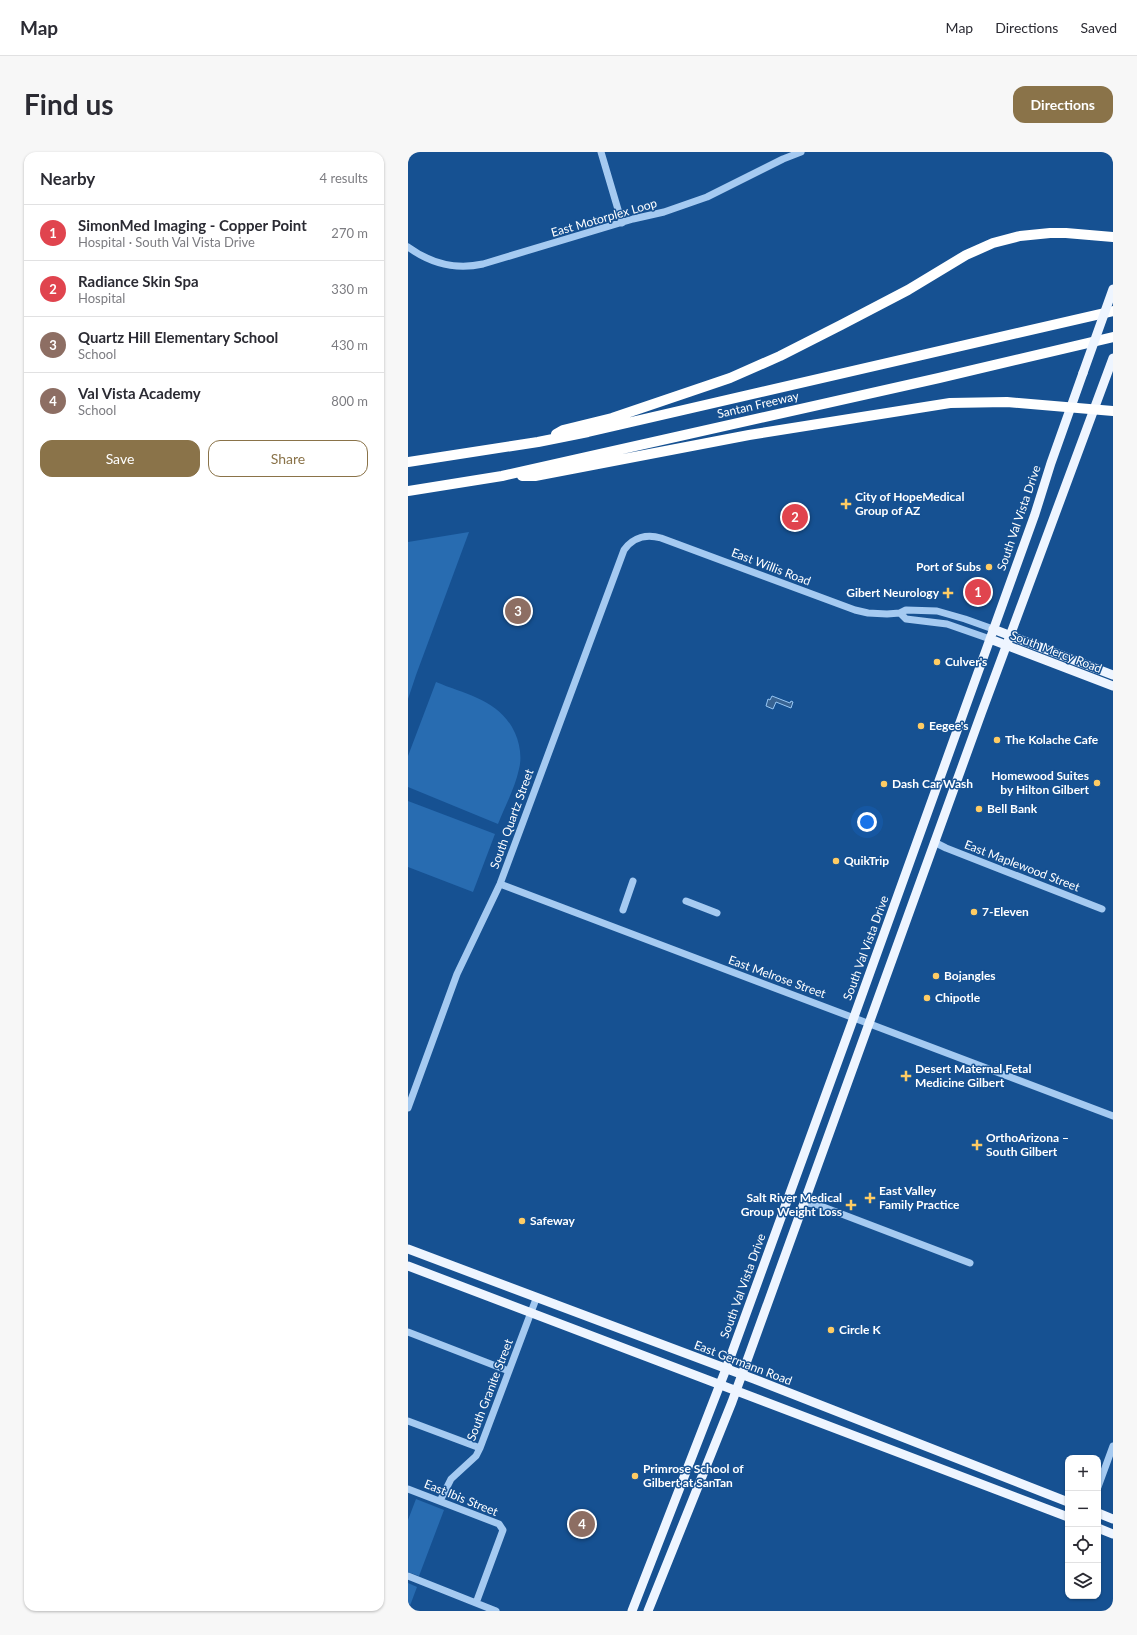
<!DOCTYPE html>
<html lang="en">
<head>
<meta charset="utf-8">
<style>
	body { margin:0; font-family:Lato,sans-serif; background:#f7f7f7; color:#2b2b33 }
	.controls { position:absolute; right:12px; bottom:12px; display:grid; overflow:hidden; border-radius:8px; box-shadow:0 1px 3px #0004 }
	.controls button { width:36px; height:36px; display:grid; place-items:center; padding:0; border:0; border-bottom:1px solid #e1e1e2; background:#fff; color:#2b2b33; font:20px sans-serif }
	.you { position:absolute; left:459px; top:670px; width:14px; height:14px; margin:-10px; border:3px solid #fff; border-radius:50%; background:#1a73e8; box-shadow:0 0 0 6px #1a73e833 }
	.badge { display:grid; place-items:center; width:26px; height:26px; border-radius:50%; background:#8a7349; color:#fff; font-size:13px; font-weight:700 }
	.pin { position:absolute; translate:-50% -50%; border:2px solid #fff; box-shadow:0 1px 4px #0006 }
	.list { margin:0; padding:0; list-style:none }
	h2 { display:flex; justify-content:space-between; align-items:center; height:52px; margin:0; padding:0 16px; font-size:17px }
	h2 small { font-size:13px; font-weight:400; color:#7c7c81 }
	.list li { display:grid; grid-template-columns:26px 1fr auto; gap:12px; align-items:center; box-sizing:border-box; height:56px; padding:0 16px; border-top:1px solid #e1e1e2 }
	.list b { display:block; font-size:15px; white-space:nowrap }
	.list p { margin:0; font-size:13px; white-space:nowrap; color:#7c7c81 }
	.list em { font-size:13px; font-style:normal; color:#7c7c81 }
	.actions { display:flex; gap:8px; padding:12px 16px }
	.actions a { flex:1; padding:9px 0; border:1px solid #8a7349; border-radius:12px; text-align:center; font-size:14px; color:#8a7349 }
	.actions .main { background:#8a7349; color:#fff }
	.icon { flex:none; width:22px; height:22px; fill:none; stroke:currentColor; stroke-width:2; stroke-linecap:round; stroke-linejoin:round }
	.map { position:relative; flex:none; width:705px; height:1459px; overflow:hidden; border-radius:12px }
	header { display:flex; align-items:center; gap:24px; box-sizing:border-box; height:56px; padding:0 20px; background:#fff; border-bottom:1px solid #e1e1e2 }
	header strong { font-size:19px }
	nav { display:flex; gap:22px; margin-inline-start:auto; font-size:14px }
	.intro { display:flex; align-items:center; justify-content:space-between; box-sizing:border-box; height:96px; padding:0 24px }
	h1 { margin:0; font-size:28px }
	.button { padding:10px 18px; border-radius:12px; background:#8a7349; color:#fff; font-size:14px; font-weight:700 }
	main { display:flex; gap:24px; padding:0 24px }
	aside { flex:1; background:#fff; border-radius:12px; box-shadow:0 1px 3px #0004 }
	.map>svg:first-child { display:block }
	.green { fill:#286cb1 }
	.water { fill:#386392; stroke:#97c6f3 }
	.lines { fill:none; stroke-linecap:round; stroke-linejoin:round }
	.minor { stroke:#a5caf1; stroke-width:7 }
	.major { stroke:#eef5ff; stroke-width:9 }
	.highway { stroke:#fff; stroke-width:10 }
	.major-bridge { stroke:#eef5ff; stroke-width:9 }
	.poi-dot { fill:#ffcc64; stroke:#165192; stroke-width:1.5 }
	.labels { text-anchor:middle; stroke-width:3; stroke-linejoin:round; paint-order:stroke }
	.street-label { font-size:12px; fill:#fff; stroke:#165192 }
	.poi-label { font-size:12px; font-weight:bold; fill:#fff; stroke:#165192; text-anchor:start }
</style>
</head>
<body>
<header>
<strong>Map</strong>
<nav><a>Map</a><a>Directions</a><a>Saved</a></nav>
</header>
<div class="intro"><h1>Find us</h1><a class="button">Directions</a></div>
<main>
<aside>
<h2>Nearby<small>4 results</small></h2>
<ul class="list">
<li><span class="badge" style="background:#e0444e">1</span><div><b>SimonMed Imaging - Copper Point</b><p>Hospital · South Val Vista Drive</p></div><em>270 m</em></li>
<li><span class="badge" style="background:#e0444e">2</span><div><b>Radiance Skin Spa</b><p>Hospital</p></div><em>330 m</em></li>
<li><span class="badge" style="background:#8d6e63">3</span><div><b>Quartz Hill Elementary School</b><p>School</p></div><em>430 m</em></li>
<li><span class="badge" style="background:#8d6e63">4</span><div><b>Val Vista Academy</b><p>School</p></div><em>800 m</em></li>
</ul>
<div class="actions"><a class="main">Save</a><a>Share</a></div>
</aside>
<div class="map">
<svg width="705" height="1459" viewBox="0 0 705 1459">
	<rect width="100%" height="100%" fill="#165192"/>
	<path class="green" d="M61,380L8,523L0,547V390Z
		M28,530C59,543 92,548 107,581C112,592 114,606 111,617C107,636 97,654 90,672L0,635V604Z
		M0,649L87,682L65,740L0,715Z
		M8,1347L36,1358L11,1424L0,1420V1368Z
		M0,1431L9,1435L0,1459Z"/>
	<path class="water" d="M364,544L382,551L383,549L385,550L383,556L368,550L365,557L358,554L360,547L362,548Z"/>
	<g class="lines">
		<path class="minor" d="M193,0L214,71
			M0,95C22,111 48,118 75,112L225,67L256,60L299,45L375,7L393,0
			M492,461L498,467L539,472L582,487
			M526,690L538,696L694,757
			M92,732L705,964
			M278,749L309,761
			M215,758L225,729
			M0,956L49,822L92,732L216,398C225,385 239,382 253,386L447,458L460,461L479,462L492,461L498,458L529,459L557,467L585,477
			M395,1050L410,1053L562,1111
			M0,1180L101,1219
			M0,1269L72,1296
			M690,1335L705,1294
			M0,1337L91,1372L95,1378L68,1451
			M32,1349L43,1327L68,1304L72,1296L128,1147
			M0,1424L88,1459"/>
		<path class="major" d="M585,477L705,523
			M582,487L705,534
			M0,1097L346,1227L660,1350
			M0,1114L660,1365
			M690,1361L705,1367
			M690,1376L705,1382
			M224,1459L318,1217L446,865L627,362L643,311L675,221
			M240,1459L324,1250L573,562L705,206"/>
		<path class="highway" d="M148,282L155,278L204,266L322,226L372,204L433,173L500,138L558,103L585,91L612,84L642,81H658L705,85
			M0,310L130,290L180,280L705,159
			M114,324H127L341,283L542,251L599,250L705,259
			M0,339L94,324L531,226L705,185"/>
		<path class="major-bridge" d="M675,221L705,137"/>
	</g>
	<g class="poi-dot">
		<path d="M436 346h4v4h4v4h-4v4h-4v-4h-4v-4h4z"/>
		<circle cx="581" cy="415" r="4"/>
		<path d="M538 435h4v4h4v4h-4v4h-4v-4h-4v-4h4z"/>
		<circle cx="529" cy="510" r="4"/>
		<circle cx="513" cy="574" r="4"/>
		<circle cx="589" cy="588" r="4"/>
		<circle cx="689" cy="631" r="4"/>
		<circle cx="476" cy="632" r="4"/>
		<circle cx="571" cy="657" r="4"/>
		<circle cx="428" cy="709" r="4"/>
		<circle cx="566" cy="760" r="4"/>
		<circle cx="528" cy="824" r="4"/>
		<circle cx="519" cy="846" r="4"/>
		<path d="M496 918h4v4h4v4h-4v4h-4v-4h-4v-4h4z"/>
		<path d="M567 987h4v4h4v4h-4v4h-4v-4h-4v-4h4z"/>
		<path d="M460 1040h4v4h4v4h-4v4h-4v-4h-4v-4h4z"/>
		<path d="M441 1047h4v4h4v4h-4v4h-4v-4h-4v-4h4z"/>
		<circle cx="114" cy="1069" r="4"/>
		<circle cx="423" cy="1178" r="4"/>
		<circle cx="227" cy="1324" r="4"/>
	</g>
	<g class="labels">
		<g class="street-label">
			<text transform="translate(196 66) rotate(-16)" y="4">East Motorplex Loop</text>
			<text transform="translate(350 253) rotate(-13)" y="4">Santan Freeway</text>
			<text transform="translate(611 366) rotate(-71)" y="4">South Val Vista Drive</text>
			<text transform="translate(363 415) rotate(21)" y="4">East Willis Road</text>
			<text transform="translate(648 500) rotate(21)" y="4">South Mercy Road</text>
			<text transform="translate(104 667) rotate(-70)" y="4">South Quartz Street</text>
			<text transform="translate(614 714) rotate(21)" y="4">East Maplewood Street</text>
			<text transform="translate(458 796) rotate(-70)" y="4">South Val Vista Drive</text>
			<text transform="translate(369 825) rotate(20)" y="4">East Melrose Street</text>
			<text transform="translate(335 1134) rotate(-70)" y="4">South Val Vista Drive</text>
			<text transform="translate(335 1211) rotate(21)" y="4">East Germann Road</text>
			<text transform="translate(82 1238) rotate(-69)" y="4">South Granite Street</text>
			<text transform="translate(53 1346) rotate(22)" y="4">East Ibis Street</text>
		</g>
		<g class="poi-label">
			<text x="447" y="349">City of HopeMedical<tspan x="447" dy="14">Group of AZ</tspan></text>
			<text x="573" y="419" text-anchor="end">Port of Subs</text>
			<text x="531" y="445" text-anchor="end">Gibert Neurology</text>
			<text x="537" y="514">Culver's</text>
			<text x="521" y="578">Eegee's</text>
			<text x="597" y="592">The Kolache Cafe</text>
			<text x="681" y="628" text-anchor="end">Homewood Suites<tspan x="681" dy="14">by Hilton Gilbert</tspan></text>
			<text x="484" y="636">Dash Car Wash</text>
			<text x="579" y="661">Bell Bank</text>
			<text x="436" y="713">QuikTrip</text>
			<text x="574" y="764">7-Eleven</text>
			<text x="536" y="828">Bojangles</text>
			<text x="527" y="850">Chipotle</text>
			<text x="507" y="921">Desert Maternal Fetal<tspan x="507" dy="14">Medicine Gilbert</tspan></text>
			<text x="578" y="990">OrthoArizona –<tspan x="578" dy="14">South Gilbert</tspan></text>
			<text x="471" y="1043">East Valley<tspan x="471" dy="14">Family Practice</tspan></text>
			<text x="434" y="1050" text-anchor="end">Salt River Medical<tspan x="434" dy="14">Group Weight Loss</tspan></text>
			<text x="122" y="1073">Safeway</text>
			<text x="431" y="1182">Circle K</text>
			<text x="235" y="1321">Primrose School of<tspan x="235" dy="14">Gilbert at SanTan</tspan></text>
		</g>
	</g>
</svg>
<div class="controls">
<button>+</button>
<button>−</button>
<button><svg class="icon" aria-label="locate" viewBox="0 0 24 24"><circle cx="12" cy="12" r="6"/><path d="M12 2v4M12 18v4M2 12h4M18 12h4"/></svg></button>
<button><svg class="icon" aria-label="layers" viewBox="0 0 24 24"><path d="M12 4l9 5-9 5-9-5zM3 14l9 5 9-5"/></svg></button>
</div>
<div class="you"></div>
<div class="pin badge" style="left:570px;top:440px;background:#e0444e">1</div>
<div class="pin badge" style="left:387px;top:365px;background:#e0444e">2</div>
<div class="pin badge" style="left:110px;top:459px;background:#8d6e63">3</div>
<div class="pin badge" style="left:174px;top:1372px;background:#8d6e63">4</div>
</div>
</main>
</body>
</html>
